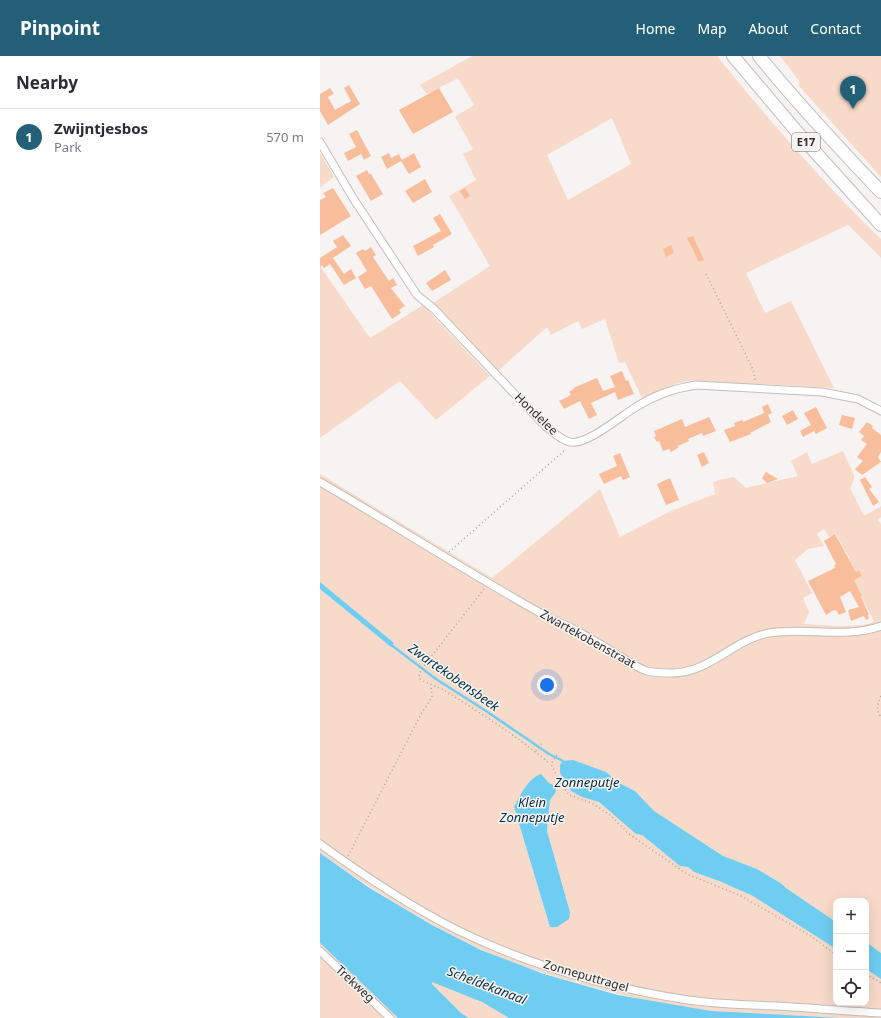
<!DOCTYPE html>
<html lang="en">
<head>
<meta charset="utf-8">
<style>
	body { margin:0; font-family:"Noto Sans",sans-serif; background:#f7f7f7; color:#2b2b33 }
	.controls { position:absolute; right:12px; bottom:12px; display:grid; overflow:hidden; border-radius:8px; box-shadow:0 4px 16px #0002 }
	.controls button { width:36px; height:36px; display:grid; place-items:center; padding:0; border:0; border-bottom:1px solid #e1e1e2; background:#fff; color:#2b2b33; font:20px sans-serif }
	.you { position:absolute; left:227px; top:629px; width:14px; height:14px; margin:-10px; border:3px solid #fff; border-radius:50%; background:#1a73e8; box-shadow:0 0 0 6px #1a73e833 }
	.badge { display:grid; place-items:center; width:26px; height:26px; border-radius:50%; background:#236077; color:#fff; font-size:13px; font-weight:700 }
	.pin { position:absolute; translate:-50% -33px; filter:drop-shadow(0 1px 2px #0008) }
	.pin::after { content:''; position:absolute; top:21px; width:14px; height:12px; background:inherit; clip-path:polygon(0 0,100% 0,50% 100%) }
	.list { margin:0; padding:0; list-style:none }
	h2 { display:flex; justify-content:space-between; align-items:center; height:52px; margin:0; padding:0 16px; font-size:17px }
	h2 small { font-size:13px; font-weight:400; color:#7c7c81 }
	.list li { display:grid; grid-template-columns:26px 1fr auto; gap:12px; align-items:center; box-sizing:border-box; height:56px; padding:0 16px; border-top:1px solid #e1e1e2 }
	.list b { display:block; font-size:15px; white-space:nowrap }
	.list p { margin:0; font-size:13px; white-space:nowrap; color:#7c7c81 }
	.list em { font-size:13px; font-style:normal; color:#7c7c81 }
	.icon { flex:none; width:22px; height:22px; fill:none; stroke:currentColor; stroke-width:2; stroke-linecap:round; stroke-linejoin:round }
	.map { position:relative; flex:none; width:561px; height:962px; overflow:hidden }
	header { display:flex; align-items:center; gap:24px; box-sizing:border-box; height:56px; padding:0 20px; background:#236077; color:#fff }
	header strong { font-size:19px }
	nav { display:flex; gap:22px; margin-inline-start:auto; font-size:14px }
	main { display:flex }
	aside { flex:1; background:#fff }
	.map>svg:first-child { display:block }
	.green { fill:#f7dac9; fill-rule:evenodd }
	.water { fill:#70cdf2 }
	.lines { fill:none; stroke-linecap:round; stroke-linejoin:round }
	.stream { stroke:#70cdf2; stroke-width:2.5 }
	.building { fill:#f8bd9b }
	.minor-casing { stroke:#c1bebc; stroke-width:9 }
	.motorway-casing { stroke:#c1bebc; stroke-width:14 }
	.path { stroke:#a7a4a3; stroke-width:1.5; stroke-dasharray:1 3; stroke-linecap:butt }
	.minor { stroke:#fff; stroke-width:7 }
	.motorway { stroke:#fff; stroke-width:12 }
	.labels { text-anchor:middle; stroke-width:3; stroke-linejoin:round; paint-order:stroke }
	.shield { fill:#f7f3f2; stroke:#6a6867; stroke-width:1 }
	.shield-label { font-size:11px; font-weight:bold; fill:#2d2c2b }
	.street-label { font-size:12px; fill:#2d2c2b; stroke:#f7f3f2 }
	.water-label { font-size:13px; font-style:italic; fill:#03303f; stroke:#f7f3f2 }
</style>
</head>
<body>
<header>
<strong>Pinpoint</strong>
<nav><a>Home</a><a>Map</a><a>About</a><a>Contact</a></nav>
</header>
<main>
<aside>
<h2>Nearby<small></small></h2>
<ul class="list">
<li><span class="badge">1</span><div><b>Zwijntjesbos</b><p>Park</p></div><em>570 m</em></li>
</ul>
</aside>
<div class="map">
<svg width="561" height="962" viewBox="0 0 561 962">
	<rect width="100%" height="100%" fill="#f7f3f2"/>
	<path class="green" d="M152,0H397C448,63 503,127 561,183V202L528,169L426,217L445,257L471,245L514,332L442,328C417,331 393,323 368,325C352,327 336,337 323,344L305,306L299,307L285,263L262,273L258,265L231,279L227,271L177,316L113,247L170,210L129,140L156,124L143,98L153,93L135,61L154,49L138,22L107,38L100,29ZM292,62L311,108L248,144L227,99Z
		M460,0H561V121L478,29L480,26Z
		M0,97L14,121L0,131Z
		M0,210L50,282L103,249L170,320L116,364L80,325L0,382Z
		M523,395L534,419V423L530,432L544,460L561,450V461L558,464L561,468V897L546,886V845H516V866L466,832L462,828L437,813L403,800L334,755L315,735L299,727L286,716L241,713L240,717L262,741L279,746L316,778L322,779L340,794L368,811L374,816L399,825L433,840L516,893V947H546V913L561,923V962C505,962 448,961 392,955C345,950 299,939 254,926C222,917 190,907 160,893C103,866 51,833 0,797V533L71,591L74,588L0,526V418L172,522L280,433L300,481L351,455L395,438L393,426L399,424L414,421L426,432L478,420L471,405L487,396L492,408ZM504,473L509,481L516,478L536,515L539,514L542,520L534,524L554,566C535,573 505,569 484,568L489,556L483,542L492,537L475,504L488,493L504,490L497,478ZM215,720L236,736L230,744L227,775L250,856L230,871L194,751L207,729Z
		M0,887L78,962H0Z
		M111,925L162,946L189,962H149L141,957L112,928Z"/>
	<path class="water" d="M0,526L74,587L71,591L0,533Z
		M253,704L286,716L299,727L315,735L334,755L403,800L437,813L462,828L466,832L516,866V893L433,840L399,825L374,816L368,811L360,810L322,779L316,778L279,746L262,741L251,735L240,717V709L243,705Z
		M221,718L229,727L235,730L236,736L230,744L227,775L250,856L249,863L237,871H230L194,751C200,740 208,722 221,718Z
		M0,797L48,831L112,869L161,894L224,918L298,939L391,955L521,962H189L162,946L112,926V928L141,957L149,962H78L0,887Z
		M546,886L561,897V923L546,913Z"/>
	<g class="lines">
		<path class="stream" d="M70,588L116,623L166,655L229,698L243,705"/>
	</g>
	<path class="building" d="M29,29L40,48L8,69L0,55V38L10,32L14,38L8,41L15,54L31,45L24,32Z
		M119,32L133,56L93,78L79,54Z
		M37,74L51,100L44,104L41,98L28,105L24,97L36,91L29,78Z
		M69,97L71,102L79,98L82,104L94,97L101,111L89,118L81,105L67,113L61,101Z
		M47,114L49,118H51L63,138L51,145L36,120Z
		M105,123L112,136L93,147L85,135Z
		M13,132L31,160L0,179V144L6,141L3,137Z
		M145,132L150,140L145,143L140,135Z
		M120,158L132,178L113,189L114,191L98,200L93,190L121,175L113,162Z
		M23,179L31,190L13,202L24,218L31,213L36,222L24,229L10,208L4,212L2,209L0,211V202L17,191L13,185Z
		M373,180L384,204L379,206L367,182Z
		M351,189L354,197L346,201L343,193Z
		M51,191L56,199L53,201L69,225L73,222L77,229L71,232L85,250L79,254L81,257L72,263L51,230L45,233L38,221L47,215L36,197L43,193L45,195Z
		M125,214L131,224L112,235L106,227Z
		M302,315L306,325L308,324L314,338L298,344L295,336L271,347L277,359L269,363L260,345L244,353L239,345L251,339L249,336L254,333L253,332L277,322L283,335L295,331L290,320Z
		M448,348L452,357L448,359L451,366L430,377L431,378L410,386L404,374L415,370L414,367L422,364L423,366L444,357L442,351Z
		M496,351L507,372L496,378L494,375L483,381L480,375L491,369L484,357Z
		M473,354L478,363L467,369L462,360Z
		M522,359L535,362L532,373L519,369Z
		M389,361L396,375L383,380L382,377L368,383L369,385L358,390V392L351,396L349,393L343,395L339,385L337,386L334,381L336,380L334,375L362,363L365,371Z
		M547,366L553,370L552,372L561,379V396L558,401L561,406L542,419L535,413L543,405L537,401L547,388L541,384L544,380L539,376Z
		M384,396L389,407L382,411L377,399Z
		M300,397L310,421L303,424L301,420L284,428L279,418L297,410L293,400Z
		M446,416L458,423L447,427L442,422Z
		M545,421L552,431L549,433L559,446L553,450L540,424Z
		M350,422L359,444L346,449L337,428Z
		M515,478L536,516L539,514L542,520L534,524L542,540H541L549,559H548L549,563L546,564L544,560L531,565L528,554L539,551L530,535L520,541L526,556L519,559L517,555L514,554L506,559L488,525L515,512L514,510L516,508L504,485Z"/>
	<g class="lines">
		<defs>
			<path id="minor" d="M0,86L33,142L97,239L114,253L225,370C232,375 241,384 250,386C266,390 301,360 316,351C333,340 356,332 376,329L502,336L538,343L561,355
				M0,426C78,471 153,520 231,563C240,567 249,570 257,575C270,582 282,589 295,597C306,604 315,611 327,615C335,617 344,617 352,617C390,617 414,583 449,577C486,571 525,583 561,570
				M0,788C43,819 88,849 135,873C208,909 289,932 368,944C397,948 426,949 456,950C491,952 526,955 561,957
				M0,895L70,962"/>
			<path id="motorway" d="M413,0L478,77L561,169
				M439,0C477,47 519,92 561,136"/>
		</defs>
		<use href="#minor" class="minor-casing"/>
		<use href="#motorway" class="motorway-casing"/>
		<path class="path" d="M386,218L431,309L434,318L435,325
			M129,496L246,393
			M164,533L104,610L99,618L100,623C107,628 115,629 122,633C159,656 197,680 230,708
			M561,640C557,648 556,654 561,661
			M216,695L222,687
			M237,699L231,708L238,723L249,739L274,748L290,759L309,778L367,818L419,839L491,880L516,899
			M28,800L101,658L112,641L111,629
			M546,918L561,927"/>
		<use href="#minor" class="minor"/>
		<use href="#motorway" class="motorway"/>
	</g>
	<g class="labels">
		<rect class="shield" x="472" y="77" width="28" height="18" rx="3"/>
		<g class="shield-label">
			<text x="486" y="90">E17</text>
		</g>
		<g class="street-label">
			<text transform="translate(216 358) rotate(44)" y="4">Hondelee</text>
			<text transform="translate(268 583) rotate(29)" y="4">Zwartekobenstraat</text>
			<text transform="translate(266 920) rotate(16)" y="4">Zonneputtragel</text>
			<text transform="translate(35 928) rotate(43)" y="4">Trekweg</text>
		</g>
		<g class="water-label">
			<text transform="translate(134 621) rotate(35)" y="5">Zwartekobensbeek</text>
			<text x="267" y="731">Zonneputje</text>
			<text x="212" y="751">Klein<tspan x="212" dy="15">Zonneputje</tspan></text>
			<text transform="translate(167 929) rotate(21)" y="5">Scheldekanaal</text>
		</g>
	</g>
</svg>
<div class="controls">
<button>+</button>
<button>−</button>
<button><svg class="icon" aria-label="locate" viewBox="0 0 24 24"><circle cx="12" cy="12" r="6"/><path d="M12 2v4M12 18v4M2 12h4M18 12h4"/></svg></button>
</div>
<div class="you"></div>
<div class="pin badge" style="left:533px;top:53px">1</div>
</div>
</main>
</body>
</html>
